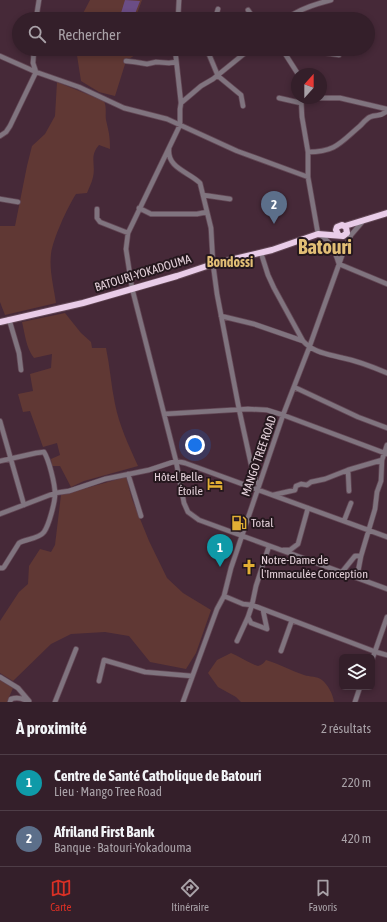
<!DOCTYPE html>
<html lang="fr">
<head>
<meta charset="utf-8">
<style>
	body { margin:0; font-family:"Asap Condensed",sans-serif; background:#3f2c36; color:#f1f3f6 }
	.controls { position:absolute; right:12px; bottom:12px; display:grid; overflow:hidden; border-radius:6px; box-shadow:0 2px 6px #0003 }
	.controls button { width:36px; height:36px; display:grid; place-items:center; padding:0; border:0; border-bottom:1px solid #4e3d47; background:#341f2a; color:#f1f3f6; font:20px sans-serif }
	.compass { position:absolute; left:291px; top:68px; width:36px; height:36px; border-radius:50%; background:#341f2a; box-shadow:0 2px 6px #0003; rotate:21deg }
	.you { position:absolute; left:195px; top:445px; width:14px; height:14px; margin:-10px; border:3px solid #fff; border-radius:50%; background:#1a73e8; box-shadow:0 0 0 6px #1a73e833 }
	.badge { display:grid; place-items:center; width:26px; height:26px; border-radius:50%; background:#d93025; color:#fff; font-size:13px; font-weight:700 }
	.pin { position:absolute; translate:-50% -33px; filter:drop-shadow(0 1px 2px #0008) }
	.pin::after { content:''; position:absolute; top:21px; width:14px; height:12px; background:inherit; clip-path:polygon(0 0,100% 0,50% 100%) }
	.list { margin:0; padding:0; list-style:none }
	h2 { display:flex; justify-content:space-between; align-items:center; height:52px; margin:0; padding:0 16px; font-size:17px }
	h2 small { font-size:13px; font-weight:400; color:#a9a2a8 }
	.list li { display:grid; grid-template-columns:26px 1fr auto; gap:12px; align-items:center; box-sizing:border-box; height:56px; padding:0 16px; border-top:1px solid #4e3d47 }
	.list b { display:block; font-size:15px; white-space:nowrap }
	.list p { margin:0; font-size:13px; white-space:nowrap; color:#a9a2a8 }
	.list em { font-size:13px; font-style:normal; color:#a9a2a8 }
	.icon { flex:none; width:22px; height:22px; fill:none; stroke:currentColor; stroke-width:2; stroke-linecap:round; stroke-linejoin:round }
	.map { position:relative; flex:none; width:387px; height:702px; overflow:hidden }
	.search { position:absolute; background:#341f2a; box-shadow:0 2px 6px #0003; left:12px; right:12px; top:12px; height:44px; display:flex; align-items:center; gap:10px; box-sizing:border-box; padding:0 14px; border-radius:22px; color:#a9a2a8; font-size:15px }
	.sheet { height:164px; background:#341f2a }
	nav { display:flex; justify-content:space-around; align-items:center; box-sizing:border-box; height:56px; border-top:1px solid #4e3d47; background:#341f2a; font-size:11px; color:#a9a2a8 }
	nav a { display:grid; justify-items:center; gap:2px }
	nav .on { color:#d93025 }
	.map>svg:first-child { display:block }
	.green { fill:#603834 }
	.water { fill:#6b4d85 }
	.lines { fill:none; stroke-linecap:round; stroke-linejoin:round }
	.minor-casing { stroke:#624755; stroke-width:6 }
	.highway-casing { stroke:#624755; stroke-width:8 }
	.minor { stroke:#80747f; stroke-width:4.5 }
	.highway { stroke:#e9cce8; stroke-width:6 }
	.labels { text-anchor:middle; stroke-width:4; stroke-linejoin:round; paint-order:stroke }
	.street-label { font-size:12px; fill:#e2cfd8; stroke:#24171d }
	.poi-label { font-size:12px; fill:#e2cfd8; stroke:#24171d; text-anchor:start }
	.quarter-label { font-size:14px; font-weight:bold; fill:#e1be75; stroke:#24171d }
	.town-label { font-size:20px; font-weight:bold; fill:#e1be75; stroke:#24171d }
</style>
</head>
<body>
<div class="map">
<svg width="387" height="702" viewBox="0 0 387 702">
	<rect width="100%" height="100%" fill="#462938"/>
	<path class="green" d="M90,0H142L135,19H80Z
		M76,49H138V53L126,61L115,96L99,92L81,81Z
		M57,82L104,101C107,108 105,114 106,120C109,133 110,136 110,149L99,145C89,156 96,165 93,177C92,182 89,188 87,193L76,194C67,208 53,239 51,254C49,270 54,288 56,303L5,315L0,302V226H15L27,166L32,146L45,134L55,116Z
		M65,313L81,333L91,342L92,348H106C110,367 111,385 115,404C119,425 129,446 138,466L84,481L71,487L60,466H52L51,459L60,455L57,443L43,447L30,411L23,412L18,394L33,391L30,374L51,368L52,354L34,358C26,348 25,334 22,322Z
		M126,477L132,499L149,541L167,578L183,593L211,610L196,653L186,669L150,662L129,636L105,632L71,634L51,644L13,681L0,673V621L19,592L28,584L29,566L40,549L51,552L55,545L61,495Z
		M231,653C236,655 255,666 258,666C262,665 264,663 266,660C280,664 291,671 304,675C310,677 317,676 322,680C328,685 333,694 334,702H241L236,697L218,687L208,673L217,660Z
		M0,680L13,688L7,702H0Z"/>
	<path class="water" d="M125,0L140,1L133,19L121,13Z"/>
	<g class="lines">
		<defs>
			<path id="minor" d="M248,10L254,19
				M36,19L39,0
				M178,19L179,0
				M215,19L218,9
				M286,19C299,9 315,4 331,0
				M34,49L33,63L36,72
				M175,49L181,103L180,109V125L128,233L126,249L132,288L176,461L184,503L188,512L199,520L387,589
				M209,49L208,52L218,76L241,95L243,106
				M282,49L298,74
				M285,52L305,50L339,55
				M0,56L36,72
				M126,61L135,62L147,64L156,62L169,63L176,62
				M279,98L301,103
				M301,98L302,117L308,152V177L318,234C330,240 335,251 339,264L387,284
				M310,98H340L387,109
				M181,103L201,86L213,79L250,49
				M0,136L6,132L10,126L36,72L79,87L124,108L167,119L237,151L308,177
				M169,149C167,168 189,172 200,183L211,228L213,264L217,294L239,409L251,464L256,481L259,485
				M308,152C336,152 341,142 360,126C363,123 366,119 370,117C377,114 379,118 387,111
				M203,195L230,199
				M0,199L18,202
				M139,208L151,214H197L207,212
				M97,209V218L100,222L128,233
				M261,253L268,275L274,288L303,341C314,353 328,354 343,358C358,361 373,367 387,373
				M221,316L254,324L303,341
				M9,319L19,353L21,370
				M294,387L358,417L387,428
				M164,414L248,409L267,410L283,415L387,454
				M0,421L24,505
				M0,461L36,453L44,452C49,460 55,484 55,494C55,502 49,525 44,532C39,539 25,539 19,543L4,567L3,568H0
				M348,470L349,491
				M128,474L141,516
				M273,495L295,490L296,486L301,484L307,485L311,482L325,479L348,470L382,460L387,445
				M0,514L55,493L69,491L105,479L149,470L176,461L185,463L387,537
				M344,521L351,503
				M283,550H290L298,544L308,508
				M342,572L355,556H361
				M357,577L361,556L375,509L377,492L381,481L382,460
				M224,596L243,604L252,605L376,652L387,655
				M248,617L251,623L267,629L263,610
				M237,641L248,617L252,605L256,586L269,546
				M281,651L292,620
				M372,660L387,617
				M0,677L18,688L29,701
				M99,681L104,660L145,672L192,676
				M10,702L11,699C17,697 22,698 27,701
				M55,702L76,649
				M183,702L217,609L224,596L231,568L283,415L309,348L343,253L351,235L363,221
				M355,702L360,687"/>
			<path id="highway" d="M345,226L387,213
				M0,322L83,303L177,276L213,264L272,250L318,234L343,236L347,233L346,227L342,225L337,227L336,230L338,234"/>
		</defs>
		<use href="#minor" class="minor-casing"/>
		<use href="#highway" class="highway-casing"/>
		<use href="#minor" class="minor"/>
		<use href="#highway" class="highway"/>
	</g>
	<defs>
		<symbol id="hotel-bare" viewBox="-9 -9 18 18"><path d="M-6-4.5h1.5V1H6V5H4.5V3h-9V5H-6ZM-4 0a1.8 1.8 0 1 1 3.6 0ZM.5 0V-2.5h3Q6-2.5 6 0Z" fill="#e2af34" stroke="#24171d" stroke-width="2.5" paint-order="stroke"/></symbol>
		<symbol id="fuel-bare" viewBox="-9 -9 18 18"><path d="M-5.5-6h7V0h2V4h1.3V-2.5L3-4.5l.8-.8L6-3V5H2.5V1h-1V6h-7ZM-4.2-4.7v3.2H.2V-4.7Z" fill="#e2af34" stroke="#24171d" stroke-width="2.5" paint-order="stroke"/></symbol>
		<symbol id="church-bare" viewBox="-9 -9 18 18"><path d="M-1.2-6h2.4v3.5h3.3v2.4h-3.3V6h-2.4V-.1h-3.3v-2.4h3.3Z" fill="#e2af34" stroke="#24171d" stroke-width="2.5" paint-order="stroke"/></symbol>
	</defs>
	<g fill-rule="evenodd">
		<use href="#hotel-bare" x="204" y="473" width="22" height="22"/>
		<use href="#fuel-bare" x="228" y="512" width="22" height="22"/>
		<use href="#church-bare" x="238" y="556" width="22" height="22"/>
	</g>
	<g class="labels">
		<g class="street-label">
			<text transform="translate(143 273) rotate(-17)" y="4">BATOURI-YOKADOUMA</text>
			<text transform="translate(259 456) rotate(-71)" y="4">MANGO TREE ROAD</text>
		</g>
		<g class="poi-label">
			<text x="203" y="481" text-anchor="end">Hôtel Belle<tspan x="203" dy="14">Étoile</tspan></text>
			<text x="251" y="527">Total</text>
			<text x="261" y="564">Notre-Dame de<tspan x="261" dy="14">l'Immaculée Conception</tspan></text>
		</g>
		<g class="quarter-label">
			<text x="230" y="267">Bondossi</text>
		</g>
		<g class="town-label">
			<text x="325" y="254">Batouri</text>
		</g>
	</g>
</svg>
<div class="controls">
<button><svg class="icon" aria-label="layers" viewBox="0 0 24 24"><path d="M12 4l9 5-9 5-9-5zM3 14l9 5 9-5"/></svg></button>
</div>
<svg class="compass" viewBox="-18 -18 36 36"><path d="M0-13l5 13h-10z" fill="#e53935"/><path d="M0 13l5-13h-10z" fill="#a9a2a8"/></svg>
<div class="you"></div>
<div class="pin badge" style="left:220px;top:567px;background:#0f9aa8">1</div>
<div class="pin badge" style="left:274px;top:224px;background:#5c6f8a">2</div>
<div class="search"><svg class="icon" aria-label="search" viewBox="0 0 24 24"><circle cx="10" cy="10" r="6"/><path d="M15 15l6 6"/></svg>Rechercher</div>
</div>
<section class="sheet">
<h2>À proximité<small>2 résultats</small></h2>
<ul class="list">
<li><span class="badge" style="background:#0f9aa8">1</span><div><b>Centre de Santé Catholique de Batouri</b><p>Lieu · Mango Tree Road</p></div><em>220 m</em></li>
<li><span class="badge" style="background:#5c6f8a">2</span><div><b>Afriland First Bank</b><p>Banque · Batouri-Yokadouma</p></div><em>420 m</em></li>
</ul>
</section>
<nav>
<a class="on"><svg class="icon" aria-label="map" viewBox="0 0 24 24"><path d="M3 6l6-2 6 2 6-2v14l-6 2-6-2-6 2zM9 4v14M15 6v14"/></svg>Carte</a>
<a><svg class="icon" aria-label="directions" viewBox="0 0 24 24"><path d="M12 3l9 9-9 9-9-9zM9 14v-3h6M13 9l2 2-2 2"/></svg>Itinéraire</a>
<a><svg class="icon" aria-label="saved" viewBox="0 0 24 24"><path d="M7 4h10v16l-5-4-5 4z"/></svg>Favoris</a>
</nav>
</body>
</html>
